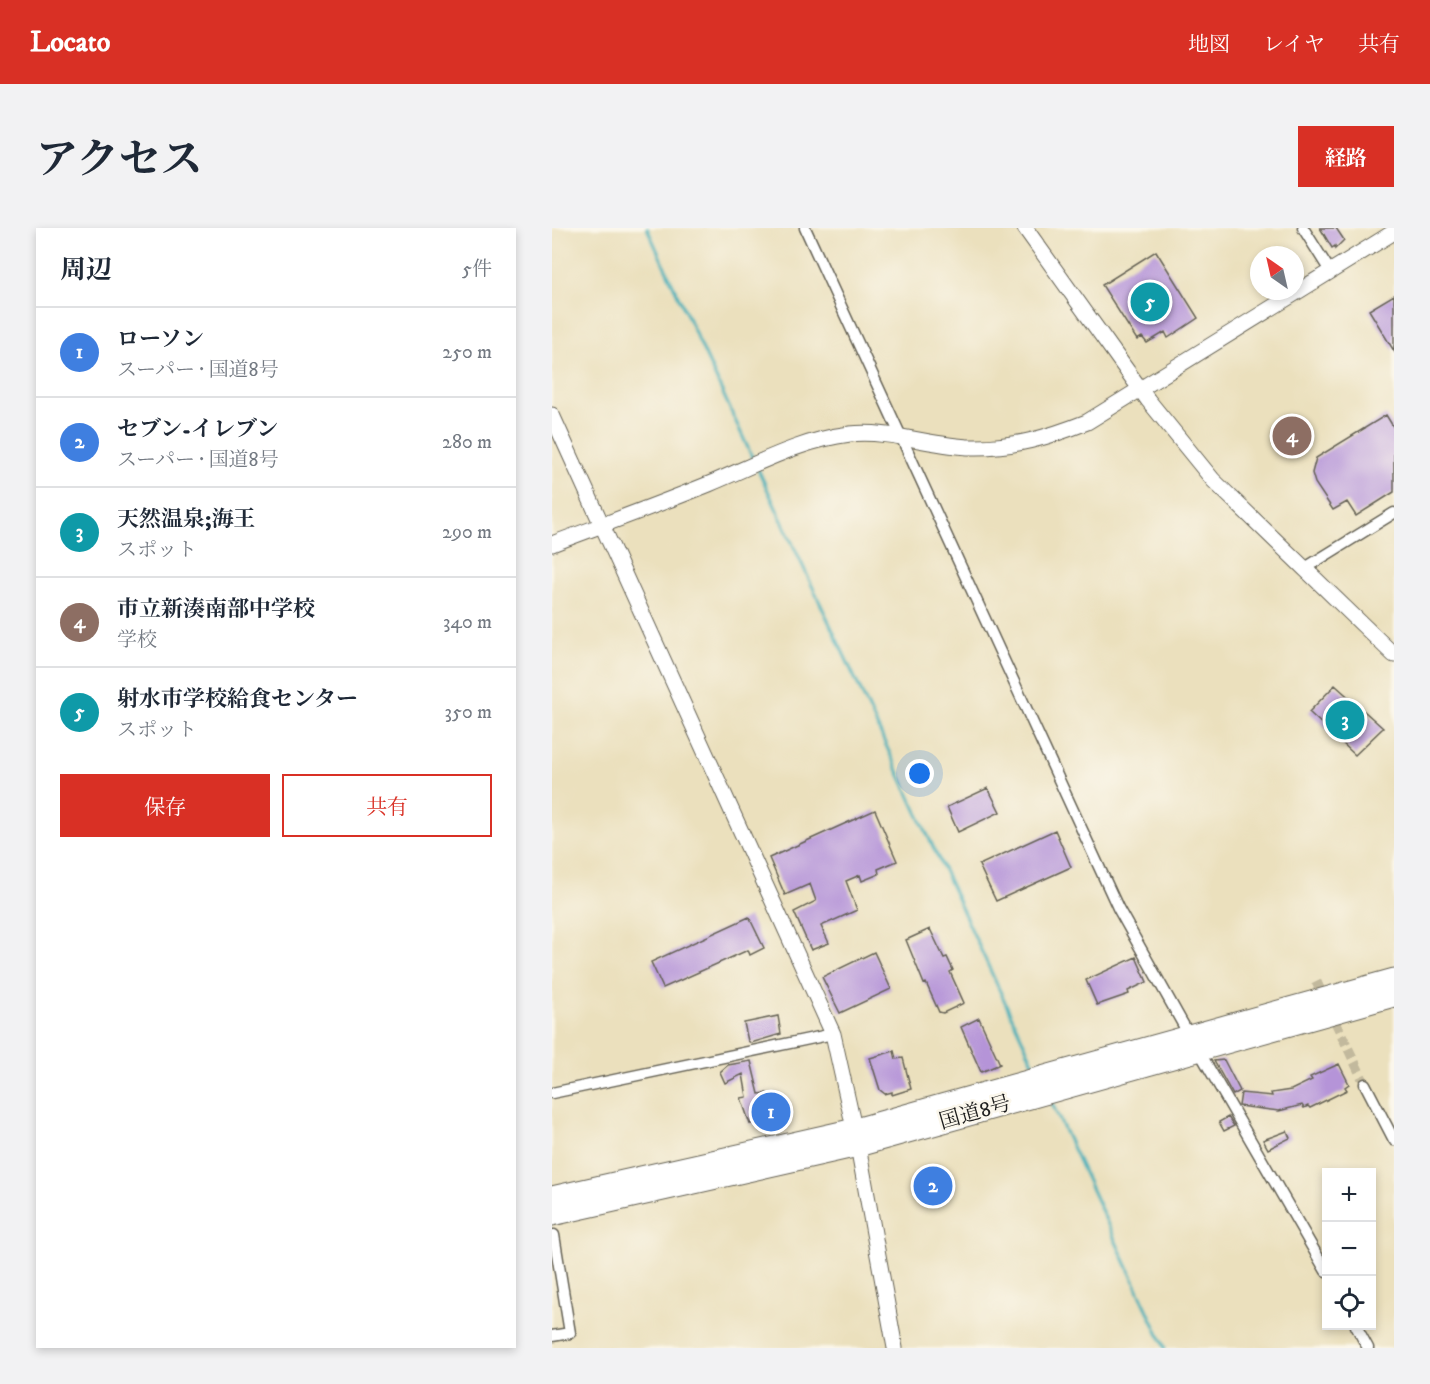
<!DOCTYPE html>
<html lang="ja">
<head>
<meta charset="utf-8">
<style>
	body { margin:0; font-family:"IM FELL DW Pica","Noto Serif JP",serif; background:#f2f2f3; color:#1f2937 }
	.controls { position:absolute; right:18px; bottom:18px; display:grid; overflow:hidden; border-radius:0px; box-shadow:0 3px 9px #0003 }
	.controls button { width:54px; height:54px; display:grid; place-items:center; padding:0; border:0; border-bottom:2px solid #e0e1e3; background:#fff; color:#1f2937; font:30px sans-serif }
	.compass { position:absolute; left:698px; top:18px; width:54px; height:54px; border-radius:50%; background:#fff; box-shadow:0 3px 9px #0003; rotate:326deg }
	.you { position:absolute; left:368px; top:546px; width:21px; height:21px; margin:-15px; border:4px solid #fff; border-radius:50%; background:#1a73e8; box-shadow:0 0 0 9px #1a73e833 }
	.badge { display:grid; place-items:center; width:39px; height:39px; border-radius:50%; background:#d93025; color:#fff; font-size:20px; font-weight:700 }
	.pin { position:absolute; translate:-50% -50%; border:3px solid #fff; box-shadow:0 2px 6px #0006 }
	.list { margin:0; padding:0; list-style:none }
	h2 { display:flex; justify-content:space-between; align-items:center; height:78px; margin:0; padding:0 24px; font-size:26px }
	h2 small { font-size:20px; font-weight:400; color:#747a83 }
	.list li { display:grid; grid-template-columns:39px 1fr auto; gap:18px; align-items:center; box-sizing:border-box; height:90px; padding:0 24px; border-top:2px solid #e0e1e3 }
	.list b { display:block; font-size:22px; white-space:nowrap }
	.list p { margin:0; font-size:20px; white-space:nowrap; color:#747a83 }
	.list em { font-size:20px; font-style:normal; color:#747a83 }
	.actions { display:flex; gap:12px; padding:18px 24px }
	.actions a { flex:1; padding:14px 0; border:2px solid #d93025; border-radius:0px; text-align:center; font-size:21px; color:#d93025 }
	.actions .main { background:#d93025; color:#fff }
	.icon { flex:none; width:33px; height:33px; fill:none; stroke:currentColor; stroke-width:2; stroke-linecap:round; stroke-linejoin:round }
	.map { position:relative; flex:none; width:842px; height:1120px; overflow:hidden; border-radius:0px }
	header { display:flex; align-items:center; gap:36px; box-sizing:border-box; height:84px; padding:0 30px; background:#d93025; color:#fff }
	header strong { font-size:28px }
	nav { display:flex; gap:33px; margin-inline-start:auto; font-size:21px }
	.intro { display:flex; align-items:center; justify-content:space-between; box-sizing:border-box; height:144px; padding:0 36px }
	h1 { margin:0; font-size:42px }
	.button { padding:15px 27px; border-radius:0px; background:#d93025; color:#fff; font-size:21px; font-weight:700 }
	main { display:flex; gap:36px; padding:0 36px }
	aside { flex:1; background:#fff; border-radius:0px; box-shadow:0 3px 9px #0003 }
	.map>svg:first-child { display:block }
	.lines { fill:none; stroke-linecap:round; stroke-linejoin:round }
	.stream { stroke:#3dadb8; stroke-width:3 }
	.building { fill:#b594d8 }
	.street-tunnel { stroke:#c2b99d; stroke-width:10; stroke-dasharray:10 5; stroke-linecap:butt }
	.street-casing { stroke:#646154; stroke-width:13 }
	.secondary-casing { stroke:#646154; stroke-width:17 }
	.highway-casing { stroke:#646154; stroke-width:23 }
	.street { stroke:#fff; stroke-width:10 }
	.secondary { stroke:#fff; stroke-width:15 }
	.highway { stroke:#fff; stroke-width:21 }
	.labels { text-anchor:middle; stroke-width:5; stroke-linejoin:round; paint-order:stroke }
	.street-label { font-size:21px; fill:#1c1c1c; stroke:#fbf7ec }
</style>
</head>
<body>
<header>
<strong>Locato</strong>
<nav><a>地図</a><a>レイヤ</a><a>共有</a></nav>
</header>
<div class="intro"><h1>アクセス</h1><a class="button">経路</a></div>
<main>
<aside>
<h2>周辺<small>5件</small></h2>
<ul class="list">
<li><span class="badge" style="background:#3f7fe0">1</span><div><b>ローソン</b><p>スーパー · 国道8号</p></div><em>250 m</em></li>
<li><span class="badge" style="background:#3f7fe0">2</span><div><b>セブン-イレブン</b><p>スーパー · 国道8号</p></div><em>280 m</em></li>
<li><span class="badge" style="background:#0f9aa8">3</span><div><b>天然温泉;海王</b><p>スポット</p></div><em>290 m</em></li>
<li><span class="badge" style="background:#8d6e63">4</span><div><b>市立新湊南部中学校</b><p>学校</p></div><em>340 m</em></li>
<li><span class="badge" style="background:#0f9aa8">5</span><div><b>射水市学校給食センター</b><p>スポット</p></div><em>350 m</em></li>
</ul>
<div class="actions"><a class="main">保存</a><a>共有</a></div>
</aside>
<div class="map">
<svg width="842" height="1120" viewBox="0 0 842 1120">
	<rect width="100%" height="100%" fill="#fbf7ec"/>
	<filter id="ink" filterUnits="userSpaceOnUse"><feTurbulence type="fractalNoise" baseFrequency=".0167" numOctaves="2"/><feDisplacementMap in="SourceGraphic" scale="12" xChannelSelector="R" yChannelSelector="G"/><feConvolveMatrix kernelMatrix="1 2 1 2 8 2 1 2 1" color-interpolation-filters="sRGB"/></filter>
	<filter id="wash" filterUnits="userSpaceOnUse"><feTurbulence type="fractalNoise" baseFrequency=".008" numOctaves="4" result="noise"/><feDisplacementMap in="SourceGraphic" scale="24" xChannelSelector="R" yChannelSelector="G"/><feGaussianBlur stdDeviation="1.35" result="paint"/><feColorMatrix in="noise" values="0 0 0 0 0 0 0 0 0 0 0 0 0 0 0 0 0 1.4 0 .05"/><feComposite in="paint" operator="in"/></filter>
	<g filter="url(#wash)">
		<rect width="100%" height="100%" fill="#ebe0bd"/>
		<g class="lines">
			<path class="stream" d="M95,0L201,231
				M205,239L485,843
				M498,871L613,1120"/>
		</g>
		<g id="blocks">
			<path class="building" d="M768,0H784L792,12L783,21V18L780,20Z
				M604,23L646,90L616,110L613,104L595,115L590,109L585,112L550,57Z
				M842,67V123L817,82Z
				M834,187L842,200V264L804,288L795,274L781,282L763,255L760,245L764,230Z
				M783,457L831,500L803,527L757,484Z
				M436,560L448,584L406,604L395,579Z
				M323,582L345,633L326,641L327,646L310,653L308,647L294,653L305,682L269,698L277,715L259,722L242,684L264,673L258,656L233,667L217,630Z
				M503,602L519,639L444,673L427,637Z
				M197,689L212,720L198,727L196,722L111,760L99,734Z
				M378,701L392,730L395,729L401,742L398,744L412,775L391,785L387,784L374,755L372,756L354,712Z
				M322,724L339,761L288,785L270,749Z
				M584,729L595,754L576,763L577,766L545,777L534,752Z
				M226,788L229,806L199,815L196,813L192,795Z
				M427,790L448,836L429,844L409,799Z
				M342,823L344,831L351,830L359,861L340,867V864L333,866L328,862L318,830Z
				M672,832L688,863L681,867L662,833Z
				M199,833L207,866L215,865L217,869L220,868L225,889L198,896L189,870L195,869L191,846L173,855L168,844L176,837Z
				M787,836L797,856L793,859L795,862L758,880L756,878L752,880L750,877L727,883L687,878L689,865L720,868L719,865L739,862L760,852L758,849Z
				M676,889L682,898L672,903L667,894Z
				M735,903L738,910L716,921L711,912Z
				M393,947L397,962L368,969L364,954Z"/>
		</g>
	</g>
	<g filter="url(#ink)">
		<use href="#blocks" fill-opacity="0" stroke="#646154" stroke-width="1.5"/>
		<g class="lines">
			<path class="street-tunnel" d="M764,753L813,856"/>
			<defs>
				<path id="street" d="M253,0L566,680L637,807
					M751,0L778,43
					M753,340L842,285
					M647,823L774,1043
					M813,856L842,912
					M0,865L281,806
					M804,1098L816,1120
					M0,1108L18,1105L2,1007"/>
				<path id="secondary" d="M473,0L596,172L661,252L842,427
					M0,187L281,806L306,918L343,1120
					M0,316C53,296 105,277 157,256C203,237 248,212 298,206C339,202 380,218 420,219C461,220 497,209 535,194L842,4"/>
				<path id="highway" d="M0,969L303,901L842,751
					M0,987L306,918L842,768"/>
			</defs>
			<use href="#street" class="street-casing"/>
			<use href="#secondary" class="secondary-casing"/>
			<use href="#highway" class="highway-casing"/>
			<use href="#street" class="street"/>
			<use href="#secondary" class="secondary"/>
			<use href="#highway" class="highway"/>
		</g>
	</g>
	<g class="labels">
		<g class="street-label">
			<text transform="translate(423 884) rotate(-16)" y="7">国道8号</text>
		</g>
	</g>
</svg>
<div class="controls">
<button>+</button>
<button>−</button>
<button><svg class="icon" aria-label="locate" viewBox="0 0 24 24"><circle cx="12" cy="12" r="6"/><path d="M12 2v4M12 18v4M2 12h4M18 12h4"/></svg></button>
</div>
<svg class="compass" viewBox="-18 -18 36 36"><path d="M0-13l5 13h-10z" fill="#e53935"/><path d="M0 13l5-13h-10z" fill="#747a83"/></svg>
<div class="you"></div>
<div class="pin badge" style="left:219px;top:884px;background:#3f7fe0">1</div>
<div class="pin badge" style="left:381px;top:958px;background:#3f7fe0">2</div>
<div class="pin badge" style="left:793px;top:492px;background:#0f9aa8">3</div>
<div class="pin badge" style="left:740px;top:208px;background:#8d6e63">4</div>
<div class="pin badge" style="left:598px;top:74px;background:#0f9aa8">5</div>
</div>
</main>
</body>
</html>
